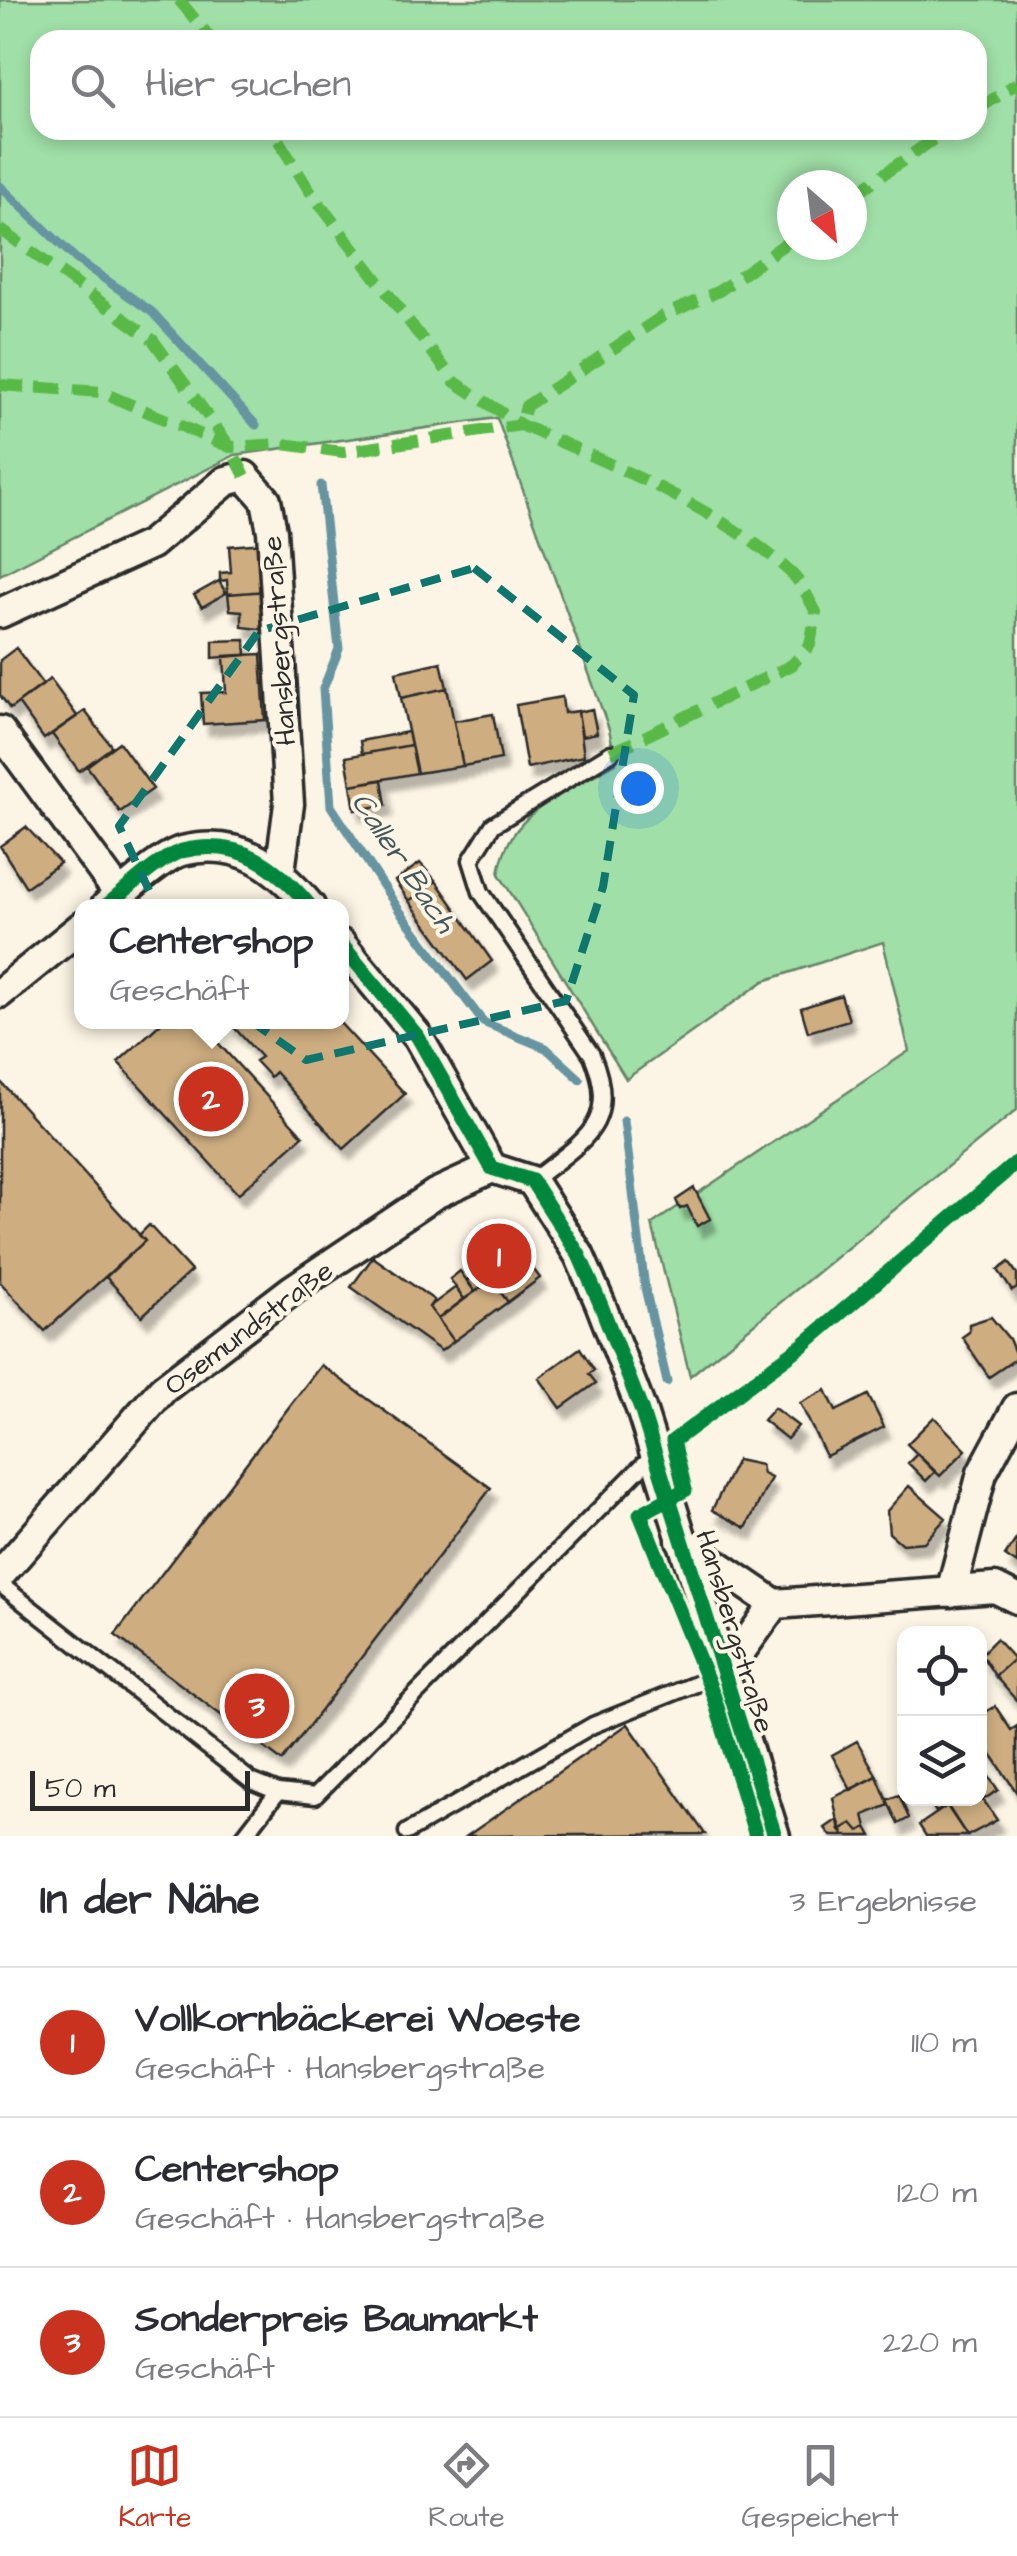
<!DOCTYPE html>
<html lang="de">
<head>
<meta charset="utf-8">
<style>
	body { margin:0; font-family:"Architects Daughter",sans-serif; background:#f7f7f7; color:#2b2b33 }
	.controls { position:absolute; right:30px; bottom:30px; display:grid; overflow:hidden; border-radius:20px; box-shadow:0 5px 15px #0003 }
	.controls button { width:90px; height:90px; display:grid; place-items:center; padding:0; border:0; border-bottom:2px solid #e1e1e2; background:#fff; color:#2b2b33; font:50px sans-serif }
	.compass { position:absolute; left:777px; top:170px; width:90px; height:90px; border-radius:50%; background:#fff; box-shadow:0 5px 15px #0003; rotate:152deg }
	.scale { position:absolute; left:30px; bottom:25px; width:220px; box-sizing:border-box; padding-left:10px; border:5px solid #2b2b2b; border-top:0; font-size:28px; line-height:35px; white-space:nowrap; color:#2b2b2b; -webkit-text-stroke:8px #fcf5e5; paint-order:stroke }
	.you { position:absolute; left:638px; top:788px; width:35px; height:35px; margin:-25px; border:8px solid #fff; border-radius:50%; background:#1a73e8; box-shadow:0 0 0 15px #1a73e833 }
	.badge { display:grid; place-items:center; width:65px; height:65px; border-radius:50%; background:#c8321e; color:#fff; font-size:32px; font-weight:700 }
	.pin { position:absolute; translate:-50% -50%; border:5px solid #fff; box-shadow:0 2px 10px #0006 }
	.popup { position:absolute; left:74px; top:899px; width:275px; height:130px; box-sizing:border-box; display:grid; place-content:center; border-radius:20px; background:#fff; filter:drop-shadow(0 2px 8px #0005); font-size:32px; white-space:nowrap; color:#7c7c81 }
	.popup b { font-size:38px; color:#2b2b33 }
	.popup::after { content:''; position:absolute; left:50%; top:100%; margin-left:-20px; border:20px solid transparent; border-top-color:#fff }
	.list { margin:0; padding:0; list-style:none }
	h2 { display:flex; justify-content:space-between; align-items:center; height:130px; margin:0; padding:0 40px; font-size:42px }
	h2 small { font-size:32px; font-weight:400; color:#7c7c81 }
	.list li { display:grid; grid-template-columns:65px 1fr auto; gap:30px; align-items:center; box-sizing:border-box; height:150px; padding:0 40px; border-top:2px solid #e1e1e2 }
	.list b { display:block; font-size:38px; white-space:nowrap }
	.list p { margin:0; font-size:32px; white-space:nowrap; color:#7c7c81 }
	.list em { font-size:32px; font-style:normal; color:#7c7c81 }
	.icon { flex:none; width:55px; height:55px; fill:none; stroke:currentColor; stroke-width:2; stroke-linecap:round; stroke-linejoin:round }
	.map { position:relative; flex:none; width:1017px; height:1836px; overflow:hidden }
	.search { position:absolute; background:#fff; box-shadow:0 5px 15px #0003; left:30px; right:30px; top:30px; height:110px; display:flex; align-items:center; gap:25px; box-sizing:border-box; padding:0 35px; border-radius:30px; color:#7c7c81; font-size:38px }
	.sheet { height:580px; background:#fff }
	nav { display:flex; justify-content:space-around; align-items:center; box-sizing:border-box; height:140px; border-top:2px solid #e1e1e2; background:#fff; font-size:28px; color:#7c7c81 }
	nav a { display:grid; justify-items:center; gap:5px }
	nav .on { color:#c8321e }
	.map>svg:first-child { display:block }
	.green { fill:#a0dfa7; stroke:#668569; stroke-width:2.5; fill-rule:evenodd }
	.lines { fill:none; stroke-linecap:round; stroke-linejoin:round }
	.stream { stroke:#6694a0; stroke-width:9 }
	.building { fill:#ceae81; stroke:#2b2b2b; stroke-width:2.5; filter:url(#shadow) }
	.lane-casing { stroke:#2b2b2b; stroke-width:21 }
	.street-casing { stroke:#2b2b2b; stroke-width:35 }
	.lane { stroke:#fcf5e5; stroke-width:14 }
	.street { stroke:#fcf5e5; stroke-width:28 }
	.quiet { stroke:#58b947; stroke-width:12; stroke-dasharray:25 12; stroke-linecap:butt }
	.cycleway-casing { stroke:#fcf5e5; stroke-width:21 }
	.cycleway { stroke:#00873e; stroke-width:15 }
	.marked { fill:none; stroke:#0f766e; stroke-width:8; stroke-dasharray:20 12; stroke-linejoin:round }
	.labels { text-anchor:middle; stroke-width:8; stroke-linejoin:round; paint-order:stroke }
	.street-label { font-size:28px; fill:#2b2b2b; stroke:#fcf5e5 }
	.water-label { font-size:30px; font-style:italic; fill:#44575c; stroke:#fcf5e5 }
</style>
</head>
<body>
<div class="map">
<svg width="1017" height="1836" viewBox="0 0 1017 1836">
	<defs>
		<filter id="shadow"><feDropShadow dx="6" dy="11" stdDeviation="2.5" flood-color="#0004"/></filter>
	</defs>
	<rect width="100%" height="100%" fill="#fcf5e5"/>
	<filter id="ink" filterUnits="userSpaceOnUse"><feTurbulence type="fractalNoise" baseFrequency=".01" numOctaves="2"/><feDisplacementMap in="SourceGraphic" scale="20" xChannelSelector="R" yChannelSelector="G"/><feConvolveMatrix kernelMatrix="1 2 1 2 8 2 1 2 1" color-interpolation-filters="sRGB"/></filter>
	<g filter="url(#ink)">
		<path class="green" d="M0,0H1017V1110L690,1376L652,1224L909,1051L883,942L764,981L626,1079L499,874C507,811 566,793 616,763L609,729L497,418L235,455L0,575ZM40,40H977V130H40ZM792,185H852V245H792Z"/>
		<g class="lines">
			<path class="stream" d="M0,186L76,259L152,312L256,425
				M321,485L339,649L323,689L331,806L399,910L483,1022L546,1048L580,1079
				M624,1121L645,1288L667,1382"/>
		</g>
		<path class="building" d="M263,543L266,591L228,594L227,580L220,581V573L231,572L229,546Z
			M219,581L226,593L202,607L194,595Z
			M266,591L269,630L242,627V611L230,610L228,594Z
			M245,640L246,655L213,658V641Z
			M16,648L43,685L10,709L0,695V660Z
			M261,654L265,720L203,724L201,693L226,692L224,656Z
			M441,662L447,688L401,698L396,672Z
			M50,679L77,716L44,739L18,703Z
			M447,688L463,766L417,773L401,698Z
			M562,697L564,713L578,711L584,756L527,768L516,705Z
			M592,709L597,733L582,736L578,712Z
			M85,711L112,747L79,771L52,734Z
			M493,714L501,759L463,766L454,721Z
			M408,732L411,745L362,754L360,741Z
			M119,742L153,789L120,812L87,766Z
			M411,745L417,773L351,785L346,757Z
			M382,780L386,805L355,810L351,785Z
			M26,827L60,863L26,887L0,846Z
			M420,863L436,881L409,901L395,881Z
			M436,881L492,961L467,980L409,901Z
			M841,995L849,1020L808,1032L801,1008Z
			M162,1022H199L303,1136L238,1194L118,1062Z
			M229,1022H339L405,1094L344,1149L275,1072L270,1077L255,1061L261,1057Z
			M0,1081L145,1241L45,1331L0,1282Z
			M694,1188L710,1219L697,1226L687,1206L680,1209L676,1200Z
			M497,1220L540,1278L508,1302L465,1244Z
			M149,1225L191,1271L142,1316L106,1277L145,1241L139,1235Z
			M373,1257L434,1300L429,1307L454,1341L441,1351L351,1287Z
			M1009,1262L1017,1274V1288L1012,1291L998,1270Z
			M483,1268L491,1280L475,1292L467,1280Z
			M460,1271L475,1292L464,1299L450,1279Z
			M491,1280L508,1302L454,1341L438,1319Z
			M456,1287L464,1299L438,1319L429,1307Z
			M991,1317L1009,1339L1017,1358L989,1377L962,1337L969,1332V1324Z
			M580,1348L594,1370L589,1374L596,1383L561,1408L539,1378Z
			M321,1365L491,1488L282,1761L115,1635Z
			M826,1390L836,1411L868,1395L884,1427L826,1456L800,1403Z
			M774,1408L798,1426L787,1439L763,1420Z
			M934,1417L966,1450L940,1476L907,1444Z
			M917,1454L935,1472L926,1481L908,1463Z
			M737,1460L761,1465L763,1474L771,1478L746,1528L712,1510Z
			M909,1486L946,1518L924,1542L902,1544L889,1533L887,1511Z
			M1017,1538V1564L1005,1556Z
			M996,1639L1014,1659L995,1676L981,1654Z
			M1017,1656V1699L1016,1700L995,1676Z
			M995,1706L1011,1730L1017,1726V1793L980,1737V1716Z
			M628,1724L705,1834L467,1836Z
			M857,1741L877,1776L851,1790L832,1755Z
			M983,1768L998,1790L983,1800L980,1771Z
			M877,1776L889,1805L864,1815L867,1827L859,1831L852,1823L840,1830L833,1798Z
			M899,1795L909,1818L898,1824L887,1800Z
			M980,1795L997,1820L967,1836L947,1805L957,1798H980Z
			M927,1798H942L947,1806L936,1812Z
			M947,1806L967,1836H926L919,1825Z
			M838,1819L844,1836H831L825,1828Z
			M852,1823L859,1831L867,1827L872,1836H844L840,1830Z"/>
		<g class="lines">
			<defs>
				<path id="lane" d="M532,1181C582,1141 621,1125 592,1055L481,892L471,860L493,825L611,753
					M0,1584L251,1781L278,1792L244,1836
					M278,1792L315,1796L654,1454
					M407,1832L593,1725L726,1672"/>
				<path id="street" d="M0,613L151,544L226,481L245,476L266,500L272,531L289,804L280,871
					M0,731L120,895
					M106,906C123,893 162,856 182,851C240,837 276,866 310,906
					M341,944L418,1037L492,1168L532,1181L579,1255L600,1303L641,1409L775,1836
					M0,993L81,927
					M681,1540L775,1604L995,1588L1017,1599
					M0,1575L163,1389L292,1290L435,1194L492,1168
					M951,1592L982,1473L1017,1408
					M726,1671L775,1604"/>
			</defs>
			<use href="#lane" class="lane-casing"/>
			<use href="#street" class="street-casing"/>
			<use href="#lane" class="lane"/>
			<use href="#street" class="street"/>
			<path class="quiet" d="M179,0L212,40
				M977,110L1017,83
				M852,196L947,130
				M0,229L153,340L230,447L245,476
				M0,385L101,392L230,447L283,444L343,452L521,425L455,382L309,190L272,130
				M611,753L792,665L810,645L816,612C809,600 802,583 791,573C729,513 602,460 521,425L526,406L663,316L719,291L792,239"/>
			<defs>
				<path id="cycleway" d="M106,906C123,893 162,856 182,851C240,837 276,866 310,906
					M341,944L418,1037L492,1168L532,1181L579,1255L600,1303L641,1409L775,1836
					M756,1836L713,1694L640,1514L685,1490L673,1441L803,1345L1017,1162"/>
			</defs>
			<use href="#cycleway" class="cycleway-casing"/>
			<use href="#cycleway" class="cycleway"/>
		</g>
	</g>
	<path class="marked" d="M474,568L634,695L603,887L566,1001L306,1060L190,978L119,826L259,631Z"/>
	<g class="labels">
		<g class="street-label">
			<text transform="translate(278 641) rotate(-94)" y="10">Hansbergstraße</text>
			<text transform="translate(248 1327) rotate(-37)" y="10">Osemundstraße</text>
			<text transform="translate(736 1631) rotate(73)" y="10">Hansbergstraße</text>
		</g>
		<g class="water-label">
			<text transform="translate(404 862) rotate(56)" y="10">Caller Bach</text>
		</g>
	</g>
</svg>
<div class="controls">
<button><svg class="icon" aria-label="locate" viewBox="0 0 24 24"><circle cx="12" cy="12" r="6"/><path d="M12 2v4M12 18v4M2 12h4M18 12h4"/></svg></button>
<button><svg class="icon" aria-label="layers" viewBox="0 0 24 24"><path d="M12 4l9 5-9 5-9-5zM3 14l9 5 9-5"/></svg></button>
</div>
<svg class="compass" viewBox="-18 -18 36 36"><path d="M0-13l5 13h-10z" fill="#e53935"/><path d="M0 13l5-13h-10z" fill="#7c7c81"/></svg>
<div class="scale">50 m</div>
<div class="you"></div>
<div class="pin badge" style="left:499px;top:1256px">1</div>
<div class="pin badge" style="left:211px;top:1099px">2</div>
<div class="popup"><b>Centershop</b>Geschäft</div>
<div class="pin badge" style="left:257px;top:1706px">3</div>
<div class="search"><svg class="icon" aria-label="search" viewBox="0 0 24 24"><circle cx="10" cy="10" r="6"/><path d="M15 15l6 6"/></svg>Hier suchen</div>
</div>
<section class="sheet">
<h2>In der Nähe<small>3 Ergebnisse</small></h2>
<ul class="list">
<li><span class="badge">1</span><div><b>Vollkornbäckerei Woeste</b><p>Geschäft · Hansbergstraße</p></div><em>110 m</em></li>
<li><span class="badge">2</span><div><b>Centershop</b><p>Geschäft · Hansbergstraße</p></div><em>120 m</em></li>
<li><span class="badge">3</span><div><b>Sonderpreis Baumarkt</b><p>Geschäft</p></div><em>220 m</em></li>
</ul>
</section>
<nav>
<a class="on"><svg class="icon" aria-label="map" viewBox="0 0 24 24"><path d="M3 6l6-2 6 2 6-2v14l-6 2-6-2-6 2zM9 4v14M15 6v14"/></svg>Karte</a>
<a><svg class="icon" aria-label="directions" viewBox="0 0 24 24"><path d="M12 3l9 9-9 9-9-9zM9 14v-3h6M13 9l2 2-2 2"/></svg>Route</a>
<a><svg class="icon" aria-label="saved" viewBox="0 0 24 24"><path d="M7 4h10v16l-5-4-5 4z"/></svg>Gespeichert</a>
</nav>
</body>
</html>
